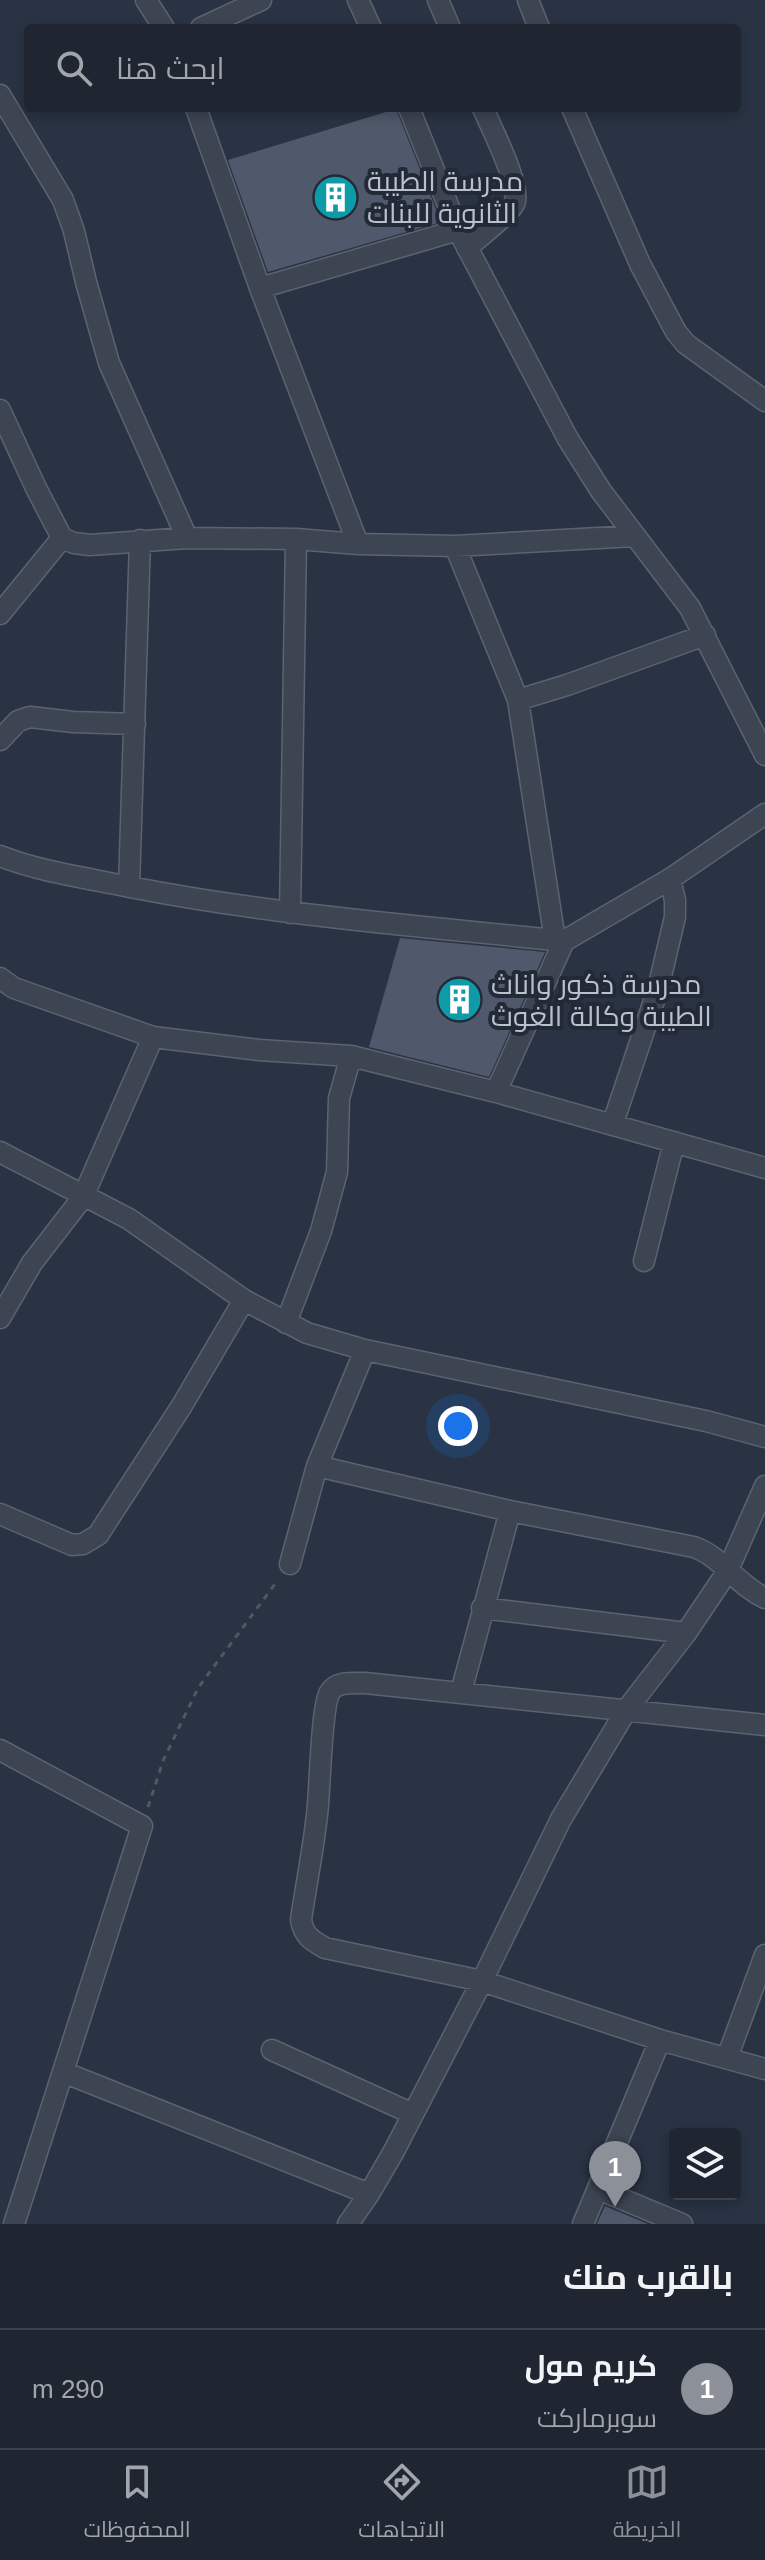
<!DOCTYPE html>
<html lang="ar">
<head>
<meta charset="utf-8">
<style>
	body { margin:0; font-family:Arial,Cairo,sans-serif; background:#2c323e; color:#f1f3f6; direction:rtl }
	.controls { position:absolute; right:24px; bottom:24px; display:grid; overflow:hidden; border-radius:8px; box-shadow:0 4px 12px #0003 }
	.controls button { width:72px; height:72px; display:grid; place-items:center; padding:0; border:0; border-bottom:2px solid #3c434d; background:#1f2632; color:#f1f3f6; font:40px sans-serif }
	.you { position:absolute; left:458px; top:1426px; width:28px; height:28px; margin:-20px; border:6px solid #fff; border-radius:50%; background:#1a73e8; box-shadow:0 0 0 12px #1a73e833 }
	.badge { display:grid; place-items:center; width:52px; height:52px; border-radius:50%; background:#8c9099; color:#fff; font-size:26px; font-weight:700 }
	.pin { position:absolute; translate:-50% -66px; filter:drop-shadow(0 2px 4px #0008) }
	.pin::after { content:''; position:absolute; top:42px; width:28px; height:24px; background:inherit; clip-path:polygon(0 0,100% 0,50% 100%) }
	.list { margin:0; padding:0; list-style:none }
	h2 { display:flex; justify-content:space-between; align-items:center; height:104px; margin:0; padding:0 32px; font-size:34px }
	h2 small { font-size:26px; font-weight:400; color:#a1a5ac }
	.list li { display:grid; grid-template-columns:52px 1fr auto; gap:24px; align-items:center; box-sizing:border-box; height:120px; padding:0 32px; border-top:2px solid #3c434d }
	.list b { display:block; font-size:30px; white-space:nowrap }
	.list p { margin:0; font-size:26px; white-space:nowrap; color:#a1a5ac }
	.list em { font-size:26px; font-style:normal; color:#a1a5ac }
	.icon { flex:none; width:44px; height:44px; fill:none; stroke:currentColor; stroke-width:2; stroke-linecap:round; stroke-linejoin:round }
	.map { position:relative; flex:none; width:765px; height:2224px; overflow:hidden; direction:ltr }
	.search { position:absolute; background:#1f2632; box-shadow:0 4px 12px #0003; left:24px; right:24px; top:24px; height:88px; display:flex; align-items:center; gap:20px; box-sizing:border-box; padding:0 28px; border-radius:8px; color:#a1a5ac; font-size:30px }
	.sheet { height:224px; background:#1f2632 }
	nav { display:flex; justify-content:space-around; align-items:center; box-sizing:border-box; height:112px; border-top:2px solid #3c434d; background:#1f2632; font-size:22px; color:#a1a5ac }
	nav a { display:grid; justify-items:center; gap:4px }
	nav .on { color:#8c9099 }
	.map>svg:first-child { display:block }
	.building { fill:#50596b }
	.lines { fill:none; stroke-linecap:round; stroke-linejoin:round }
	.minor-casing { stroke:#5c6370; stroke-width:23 }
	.path { stroke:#495c60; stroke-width:3; stroke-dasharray:6 6; stroke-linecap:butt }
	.minor { stroke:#3d4552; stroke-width:20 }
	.labels { text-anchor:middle; stroke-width:8; stroke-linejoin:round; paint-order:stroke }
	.poi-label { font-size:28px; fill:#bbc0cc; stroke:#222a38; text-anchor:start }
</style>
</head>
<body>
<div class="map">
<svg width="765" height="2224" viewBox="0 0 765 2224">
	<rect width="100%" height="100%" fill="#293343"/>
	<path class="building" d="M396,109L441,222L268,272L228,160Z
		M400,938L545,952L489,1077L369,1047Z
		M605,2206L648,2224H597Z"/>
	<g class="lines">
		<defs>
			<path id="minor" d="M146,0L164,28
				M358,0L371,28
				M438,0L450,28
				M528,0L539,28
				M201,28L261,0
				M0,95L63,200L74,231L86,282L109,363L187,538
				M196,108L260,288L358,544
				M409,108L458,230L568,439L601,491L690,608L765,755
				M572,108L640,264L676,332L686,344L765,401
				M467,248C479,237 507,216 514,204C523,188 490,126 483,108
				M260,288L458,230
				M0,410L36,488L62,538L74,543L90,545L187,538L296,539L358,544L455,546L635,536
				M455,546L518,700L555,940
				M0,614L62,538
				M518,700L567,685L705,635
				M0,740L18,721L30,717L73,722L135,724
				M0,856C41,872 87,878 130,887C273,915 419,926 564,941
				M129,887L140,540
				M290,913L296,539
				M0,978L14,988L153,1037L259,1050L351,1056L496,1092L765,1168
				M496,1092L564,941L670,879L765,814
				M613,1123L658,989L675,917V900L670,879
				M0,1152L129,1219L244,1300L307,1333L365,1350L706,1421L765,1437
				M644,1261L674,1142
				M0,1318L32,1263L83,1197L153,1037
				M286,1323L321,1231L337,1172L339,1098L351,1056
				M317,1466L510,1511L694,1547C722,1557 737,1585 765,1598
				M0,1514L72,1545L83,1544L98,1535L181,1407L244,1300
				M290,1564L317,1466L365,1350
				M482,1608L686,1633
				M461,1692L510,1511
				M765,1725L365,1683C354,1683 336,1681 330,1692C321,1706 320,1793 317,1815C313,1851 306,1885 301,1920C304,1936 311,1940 325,1948L482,1981L660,2040L765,2069
				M0,1750L142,1826L14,2224
				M272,2050L413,2114
				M727,2058L765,1955
				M63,2072L369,2194
				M598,2189L682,2224
				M348,2224L369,2194L394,2151L482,1981L561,1819L627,1709L686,1633L727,1572L765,1486
				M583,2224L660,2040"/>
		</defs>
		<use href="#minor" class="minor-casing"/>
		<path class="path" d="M148,1807L163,1761L198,1688L278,1580"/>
		<use href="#minor" class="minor"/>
	</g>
	<defs>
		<symbol id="building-disc" viewBox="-11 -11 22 22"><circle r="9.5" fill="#0f9aa8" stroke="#222a38"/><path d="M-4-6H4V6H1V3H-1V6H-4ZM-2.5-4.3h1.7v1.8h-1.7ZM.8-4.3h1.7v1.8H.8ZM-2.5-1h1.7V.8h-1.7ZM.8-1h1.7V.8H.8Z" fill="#fff"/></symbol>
	</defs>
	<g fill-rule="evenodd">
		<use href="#building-disc" x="310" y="172" width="51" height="51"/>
		<use href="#building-disc" x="434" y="974" width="51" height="51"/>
	</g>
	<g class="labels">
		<g class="poi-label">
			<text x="367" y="191">مدرسة الطيبة<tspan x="367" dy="32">الثانوية للبنات</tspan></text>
			<text x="491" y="994">مدرسة ذكور واناث<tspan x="491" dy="32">الطيبة وكالة الغوث</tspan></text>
		</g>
	</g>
</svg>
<div class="controls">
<button><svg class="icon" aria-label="layers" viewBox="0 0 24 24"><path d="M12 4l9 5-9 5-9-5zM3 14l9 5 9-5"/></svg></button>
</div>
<div class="you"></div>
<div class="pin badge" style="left:615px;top:2207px">1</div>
<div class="search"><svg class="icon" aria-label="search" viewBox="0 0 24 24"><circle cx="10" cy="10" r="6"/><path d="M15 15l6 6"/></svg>ابحث هنا</div>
</div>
<section class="sheet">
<h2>بالقرب منك<small></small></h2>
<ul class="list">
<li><span class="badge">1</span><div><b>كريم مول</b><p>سوبرماركت</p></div><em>290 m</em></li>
</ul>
</section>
<nav>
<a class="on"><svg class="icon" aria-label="map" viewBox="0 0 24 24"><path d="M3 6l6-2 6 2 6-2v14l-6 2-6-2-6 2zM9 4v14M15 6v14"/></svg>الخريطة</a>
<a><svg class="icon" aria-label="directions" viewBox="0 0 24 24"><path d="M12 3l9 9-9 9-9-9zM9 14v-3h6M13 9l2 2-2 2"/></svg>الاتجاهات</a>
<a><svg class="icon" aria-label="saved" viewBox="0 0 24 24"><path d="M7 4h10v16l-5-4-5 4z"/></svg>المحفوظات</a>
</nav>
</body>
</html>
